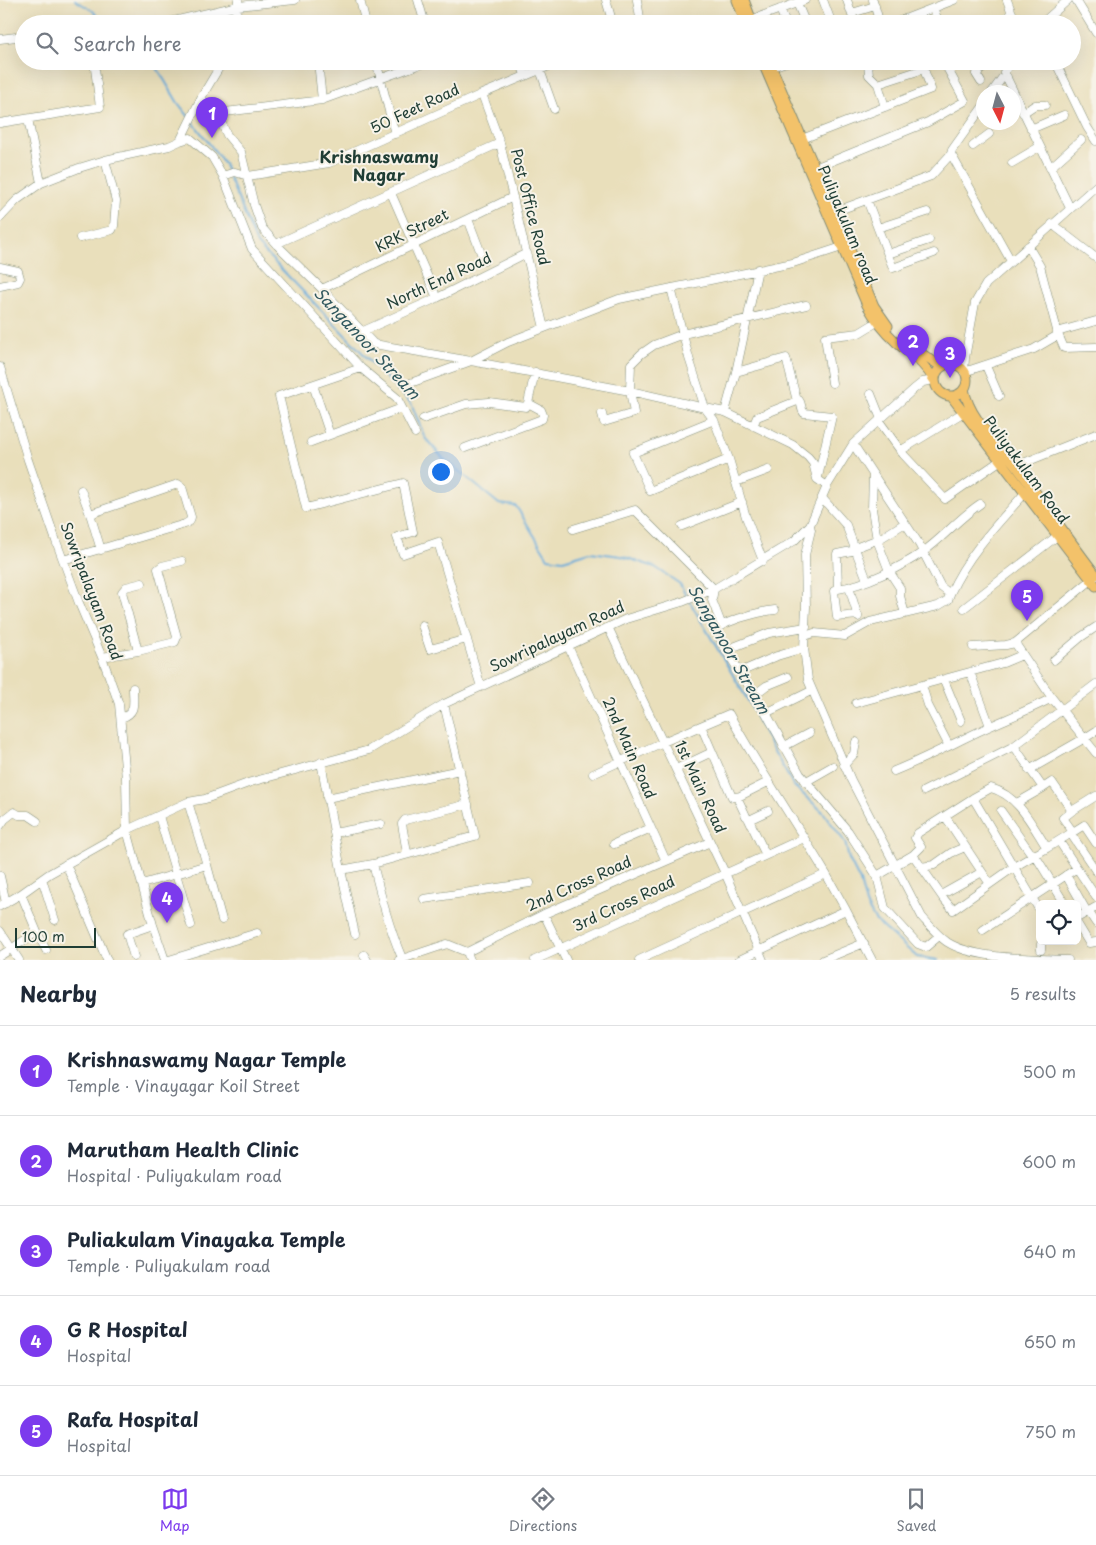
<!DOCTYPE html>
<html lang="en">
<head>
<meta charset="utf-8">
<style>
	body { margin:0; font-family:"Playpen Sans",sans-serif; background:#f2f2f3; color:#1f2937 }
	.controls { position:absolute; right:15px; bottom:15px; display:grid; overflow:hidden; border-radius:8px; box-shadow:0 5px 20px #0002 }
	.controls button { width:45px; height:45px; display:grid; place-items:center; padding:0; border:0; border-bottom:1px solid #e0e1e3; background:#fff; color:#1f2937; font:25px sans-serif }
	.compass { position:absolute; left:976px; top:85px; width:45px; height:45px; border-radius:50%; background:#fff; box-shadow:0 5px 20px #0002; rotate:174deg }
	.scale { position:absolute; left:15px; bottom:12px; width:81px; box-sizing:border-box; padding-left:5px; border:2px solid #1f3d34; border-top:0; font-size:14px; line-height:18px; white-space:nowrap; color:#1f3d34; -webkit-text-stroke:4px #f7f3e8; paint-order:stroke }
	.you { position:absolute; left:440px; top:471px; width:18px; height:18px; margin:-12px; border:4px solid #fff; border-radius:50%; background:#1a73e8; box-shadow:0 0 0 8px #1a73e833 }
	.badge { display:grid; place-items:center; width:32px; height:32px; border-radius:50%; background:#7c3aed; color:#fff; font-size:16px; font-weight:700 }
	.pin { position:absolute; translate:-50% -41px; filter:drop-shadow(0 1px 2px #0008) }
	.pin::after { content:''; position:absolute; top:26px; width:18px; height:15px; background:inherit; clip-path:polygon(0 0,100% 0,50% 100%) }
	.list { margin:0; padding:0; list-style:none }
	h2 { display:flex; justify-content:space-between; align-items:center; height:65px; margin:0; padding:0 20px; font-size:21px }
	h2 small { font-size:16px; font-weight:400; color:#747a83 }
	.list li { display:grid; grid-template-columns:32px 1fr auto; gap:15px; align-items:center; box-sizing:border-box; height:90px; padding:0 20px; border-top:1px solid #e0e1e3 }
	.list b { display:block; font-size:19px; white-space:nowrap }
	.list p { margin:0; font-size:16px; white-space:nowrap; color:#747a83 }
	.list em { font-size:16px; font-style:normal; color:#747a83 }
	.icon { flex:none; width:28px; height:28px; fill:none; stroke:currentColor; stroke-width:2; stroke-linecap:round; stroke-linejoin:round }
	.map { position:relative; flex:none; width:1096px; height:960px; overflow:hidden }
	.search { position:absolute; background:#fff; box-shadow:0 5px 20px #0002; left:15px; right:15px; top:15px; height:55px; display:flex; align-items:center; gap:12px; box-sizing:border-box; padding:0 18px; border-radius:28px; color:#747a83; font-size:19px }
	.sheet { height:515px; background:#fff }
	nav { display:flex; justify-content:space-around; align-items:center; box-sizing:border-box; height:70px; border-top:1px solid #e0e1e3; background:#fff; font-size:14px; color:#747a83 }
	nav a { display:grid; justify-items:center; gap:2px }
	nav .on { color:#7c3aed }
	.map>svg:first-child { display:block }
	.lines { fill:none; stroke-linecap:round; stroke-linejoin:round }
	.stream { stroke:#64aada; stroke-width:2 }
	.minor-casing { stroke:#848e78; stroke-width:9 }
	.major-casing { stroke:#848e78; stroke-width:11 }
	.minor { stroke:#fff; stroke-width:8 }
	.major { stroke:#f3c26a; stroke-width:9 }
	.labels { text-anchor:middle; stroke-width:4; stroke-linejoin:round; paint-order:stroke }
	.street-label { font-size:15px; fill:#1f3d34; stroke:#f7f3e8 }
	.neighbourhood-label { font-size:16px; font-weight:bold; fill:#1f3d34; stroke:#f7f3e8 }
	.water-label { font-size:16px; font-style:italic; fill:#30585e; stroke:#f7f3e8 }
</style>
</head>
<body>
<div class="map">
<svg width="1096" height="960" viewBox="0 0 1096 960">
	<rect width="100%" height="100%" fill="#f7f3e8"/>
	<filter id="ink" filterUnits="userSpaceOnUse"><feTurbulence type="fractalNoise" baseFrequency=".02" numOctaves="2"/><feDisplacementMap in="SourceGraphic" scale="10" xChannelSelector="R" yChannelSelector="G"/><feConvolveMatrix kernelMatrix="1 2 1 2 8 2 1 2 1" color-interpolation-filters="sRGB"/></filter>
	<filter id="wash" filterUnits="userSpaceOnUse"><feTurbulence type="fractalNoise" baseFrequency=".0096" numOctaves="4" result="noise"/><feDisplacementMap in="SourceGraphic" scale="20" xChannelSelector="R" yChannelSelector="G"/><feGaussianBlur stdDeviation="1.12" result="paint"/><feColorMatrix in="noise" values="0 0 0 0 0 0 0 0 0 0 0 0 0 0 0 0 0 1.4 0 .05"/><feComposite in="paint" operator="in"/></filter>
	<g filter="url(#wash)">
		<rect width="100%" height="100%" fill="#e9dfbb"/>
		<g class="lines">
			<path class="stream" d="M75,0L93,11L104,24
				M153,61L178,103L189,117
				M192,121L224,163L227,172
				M229,177L257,244L411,403L425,438L443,458L499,504L516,506L548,558L563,560L590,552L621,556L655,567L680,584L687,598
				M690,602L750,704L772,748L794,786L823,812L845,842L849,859L860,881L866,904L875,920L917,957L938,960"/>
		</g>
	</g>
	<g filter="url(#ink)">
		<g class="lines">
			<defs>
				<path id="minor" d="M360,0L366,24
					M418,0L425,24
					M606,0L613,24
					M637,0L641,24
					M823,0L832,24
					M847,0L855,24
					M873,0L880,24
					M1007,0L1016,24
					M1076,0L1096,33
					M797,3L806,24
					M933,8L939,23
					M780,9L786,24
					M852,13L875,6
					M748,21L805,0
					M161,24L238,6L295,0
					M235,24L238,0
					M892,24L954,0
					M998,24L1012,13
					M1041,24L1068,0
					M0,39L24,36
					M318,61L322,100
					M376,61L395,134
					M520,61L525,75
					M874,61L868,64L869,75L878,84L885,107
					M979,61L983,68L976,74L981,82
					M1012,61L1004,72L1070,208
					M1055,61L1087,127L1096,141
					M772,67L789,61
					M540,70L554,109
					M878,84L924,69
					M992,92L1002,78L1007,77
					M482,94L500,143L544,328
					M201,98L217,113L322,100L429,61
					M217,113L227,135L241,152L254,205L262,228L276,244L322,289L374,344L471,361L508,342L619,299L793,263L848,245
					M1023,113L1035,105H1045
					M28,119L41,183
					M0,123L100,107L94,61
					M1031,129L1064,115
					M802,139L931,89L921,61
					M180,141L190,138L212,157L223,176L252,249L361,368L397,398L415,433
					M973,146L989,134
					M951,154L1011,261
					M1012,163L1039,147
					M815,168L928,122L965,101L945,64L948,61
					M1050,168L1081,140
					M223,176L235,172L248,176L329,163L482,94L561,61
					M391,193L437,298
					M867,200L893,268L934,253
					M834,212L931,176L951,154L952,150L984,105
					M0,218L17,200L41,183L79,168L105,160L169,146L180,141L201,98L223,61
					M468,219L484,261
					M1052,224L1096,258
					M878,228L927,212
					M80,238L112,230L114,226L116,201L105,160
					M276,244L500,143
					M1028,246L1040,266L1058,334L1064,348L1096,347
					M888,254L929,240
					M0,267L18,271L20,278L18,282L0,286
					M671,288L689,358L705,408L714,420L729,459L746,517L763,561
					M322,289L513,197
					M361,332L437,298L527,253
					M1057,332L1096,321
					M1058,335L1034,349L964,372L965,358L975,303L986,284L1096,186
					M986,366L999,396
					M0,367L28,460L56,541L79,603L102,657L119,704L126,778L127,830L153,925L165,960
					M361,368L279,396L306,508L403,483L413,532L397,537L403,554L438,542L481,687
					M736,372L786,358L797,401L757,417L753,426
					M832,383L825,337L859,333L877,322
					M313,385L330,435
					M405,385L471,361L630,391L705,408L725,412L793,445L808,457L813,463L817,479L827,486
					M871,394L881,419
					M797,401L799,400C803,405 800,409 804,413L832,416L818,477
					M725,412L736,372L758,269
					M602,414L604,422L634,413L630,391L631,364L641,354L654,345L683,334L806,305
					M423,419L466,404L489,402L526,407L528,403L535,372
					M714,420L633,453L650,491L729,459
					M879,421L903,454L945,499L1001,460
					M311,442L402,408
					M853,444L919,544L941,587L950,594C967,555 998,523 1026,492
					M465,448L542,419L543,415L541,410L528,403
					M900,451L964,412
					M1016,466L1096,434
					M873,475L872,509L877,540L889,571L900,588V596L905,614
					M736,482L768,470
					M81,490L91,517
					M822,498L846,525L867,580
					M682,526L742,502
					M810,526L811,530L805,555L806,607L804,648L808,680L851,780L922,917C930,926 937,935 947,942C975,960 1033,958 1068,960
					M573,529L635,510L714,589L712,600L722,626
					M855,548L881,538L905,523
					M856,550L837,554L838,589C865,585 901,567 923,552C943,538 959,518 980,504
					M63,560L185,524L190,521L191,517L182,487L178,484L93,513L91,517L101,550
					M1095,577L1015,643L1052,698L1096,753
					M849,587L858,617
					M838,589L834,591L837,617L858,615
					M964,608L1061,533
					M775,610C763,611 723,621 716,630L726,650L766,713L800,774L848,831L877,876L885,908L918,944L926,947L939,936
					M422,625L430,649L467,639
					M608,627L725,873L763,960
					M805,636L814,633L845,636L870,622L938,606L948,600L950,594
					M568,646L666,861
					M973,647L1006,645L1015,643
					M726,650L769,633L806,627
					M138,651L122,592L126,587L142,583
					M102,657L138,651L175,642L177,637L158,569L162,566L182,561
					M1054,660L1081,637L1096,627
					M740,672L777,656L804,648
					M970,672L990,726
					M944,680L961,721
					M922,686L928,705L949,746
					M754,695L766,686L788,677
					M856,703L1003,663L1022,655
					M766,713L811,691
					M121,718C137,713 133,703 133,688
					M701,726L732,797H738L768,782
					M1014,746L1043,788L1052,782L1072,811L1063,818L1073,832L1084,825L1096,843
					M783,747L809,733
					M321,762L341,870
					M844,765L854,754L856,742
					M676,769L712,752
					M1029,770L1085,738L1096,731
					M894,771C924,759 952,744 982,730C1006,719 1029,710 1052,698
					M593,774L663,742L729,714C759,769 794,820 826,874
					M805,782L833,766
					M924,791L1014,746L1096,684
					M737,797L746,816
					M327,798L460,770
					M1017,803L1043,788
					M1001,811L1030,852L1035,855L1065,904
					M1072,811L1096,796
					M159,816L191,925
					M945,816L990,884
					M0,826L5,819L14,812L19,815H28L37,821
					M334,833L381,824
					M1071,834L1096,871
					M1059,841L1096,897
					M614,844L651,828
					M407,853L402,824L405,820L468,804
					M766,855L749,820L768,811
					M913,855L943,898L953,910L1014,867L1047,848
					M66,864L107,960
					M373,864L475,836L444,704
					M207,865L222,920
					M921,867L934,865L951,853L965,847
					M1066,875L1087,912
					M0,876L6,903
					M877,876L913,855L921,847L915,838L918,833L973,798
					M42,879L55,920
					M142,884L207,865L188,802
					M21,894L37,932
					M941,895L982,872
					M424,899L530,883
					M0,906L21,894L49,874L127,830L188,802L205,799L251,782L369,750L444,704L459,697L626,619L682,602L714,589L794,541L810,525L827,486L853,444L914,389L923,382L934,380
					M1040,911L973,798L991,788C1019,796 1032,825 1047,848L1073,832
					M1088,911L1096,923
					M544,914L566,960
					M1077,918L1096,907
					M1077,923L1089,943L1096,942
					M983,930L1077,868
					M0,931L19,960
					M355,934L341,870L373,864C381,896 389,928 402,958
					M1041,950V944L1043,941
					M364,955L367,960
					M0,956L37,932L46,950
					M134,957L127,934L153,925
					M169,960L257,933
					M399,960L447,944L467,952
					M470,960L467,952L544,914L710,842
					M535,960L804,838
					M639,960L826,874L846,910
					M739,960L846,910L872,960
					M823,960L864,943"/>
				<path id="major" d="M737,0L746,24
					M744,0L753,24
					M762,61L867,305C875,319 884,331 896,342C911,355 924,362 934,380
					M769,61L874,306L888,326
					M910,346L942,367
					M935 380a16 16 0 1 1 32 0a16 16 0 1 1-32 0Z
					M964,389C970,421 998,442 1017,467C1044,503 1069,540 1096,575
					M951,396L1096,586"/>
			</defs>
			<use href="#minor" class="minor-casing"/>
			<use href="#major" class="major-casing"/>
			<use href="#minor" class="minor"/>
			<use href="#major" class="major"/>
		</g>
	</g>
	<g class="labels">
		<g class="street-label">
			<text transform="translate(415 109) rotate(-25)" y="5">50 Feet Road</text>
			<text transform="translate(530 207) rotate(76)" y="5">Post Office Road</text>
			<text transform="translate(847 225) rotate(67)" y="5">Puliyakulam road</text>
			<text transform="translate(412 231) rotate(-26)" y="5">KRK Street</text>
			<text transform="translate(439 281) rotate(-25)" y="5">North End Road</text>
			<text transform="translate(1026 470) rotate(53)" y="5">Puliyakulam Road</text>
			<text transform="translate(91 591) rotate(69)" y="5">Sowripalayam Road</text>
			<text transform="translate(557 637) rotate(-25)" y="5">Sowripalayam Road</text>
			<text transform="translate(629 748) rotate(66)" y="5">2nd Main Road</text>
			<text transform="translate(700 787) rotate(65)" y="5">1st Main Road</text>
			<text transform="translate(579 884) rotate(-24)" y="5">2nd Cross Road</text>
			<text transform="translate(624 904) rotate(-25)" y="5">3rd Cross Road</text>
		</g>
		<g class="neighbourhood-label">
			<text x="379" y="163">Krishnaswamy<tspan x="379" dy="18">Nagar</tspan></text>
		</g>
		<g class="water-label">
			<text transform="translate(367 343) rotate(47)" y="6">Sanganoor Stream</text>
			<text transform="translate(729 649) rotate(60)" y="6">Sanganoor Stream</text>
		</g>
	</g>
</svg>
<div class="controls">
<button><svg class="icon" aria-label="locate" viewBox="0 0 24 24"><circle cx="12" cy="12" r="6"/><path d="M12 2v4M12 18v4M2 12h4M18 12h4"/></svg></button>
</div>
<svg class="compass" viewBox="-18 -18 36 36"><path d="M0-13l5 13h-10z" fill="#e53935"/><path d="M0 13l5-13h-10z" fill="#747a83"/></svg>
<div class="scale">100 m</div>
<div class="you"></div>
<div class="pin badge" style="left:212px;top:138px">1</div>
<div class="pin badge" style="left:913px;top:366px">2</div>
<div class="pin badge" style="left:950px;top:378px">3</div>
<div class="pin badge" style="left:167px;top:923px">4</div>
<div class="pin badge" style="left:1027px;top:621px">5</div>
<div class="search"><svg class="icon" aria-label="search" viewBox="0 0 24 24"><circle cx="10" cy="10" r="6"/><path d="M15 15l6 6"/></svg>Search here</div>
</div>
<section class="sheet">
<h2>Nearby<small>5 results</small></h2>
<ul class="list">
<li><span class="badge">1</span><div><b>Krishnaswamy Nagar Temple</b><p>Temple · Vinayagar Koil Street</p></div><em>500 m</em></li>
<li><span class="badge">2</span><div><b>Marutham Health Clinic</b><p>Hospital · Puliyakulam road</p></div><em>600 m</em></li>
<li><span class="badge">3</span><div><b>Puliakulam Vinayaka Temple</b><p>Temple · Puliyakulam road</p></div><em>640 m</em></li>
<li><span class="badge">4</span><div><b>G R Hospital</b><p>Hospital</p></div><em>650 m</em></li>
<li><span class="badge">5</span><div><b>Rafa Hospital</b><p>Hospital</p></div><em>750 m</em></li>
</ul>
</section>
<nav>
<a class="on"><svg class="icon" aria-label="map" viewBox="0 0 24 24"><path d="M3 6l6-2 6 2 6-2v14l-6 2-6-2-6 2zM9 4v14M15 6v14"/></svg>Map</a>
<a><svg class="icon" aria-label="directions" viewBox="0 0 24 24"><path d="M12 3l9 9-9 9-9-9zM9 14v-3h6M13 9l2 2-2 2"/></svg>Directions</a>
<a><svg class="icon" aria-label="saved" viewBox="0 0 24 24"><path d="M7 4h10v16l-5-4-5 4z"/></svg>Saved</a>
</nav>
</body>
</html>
